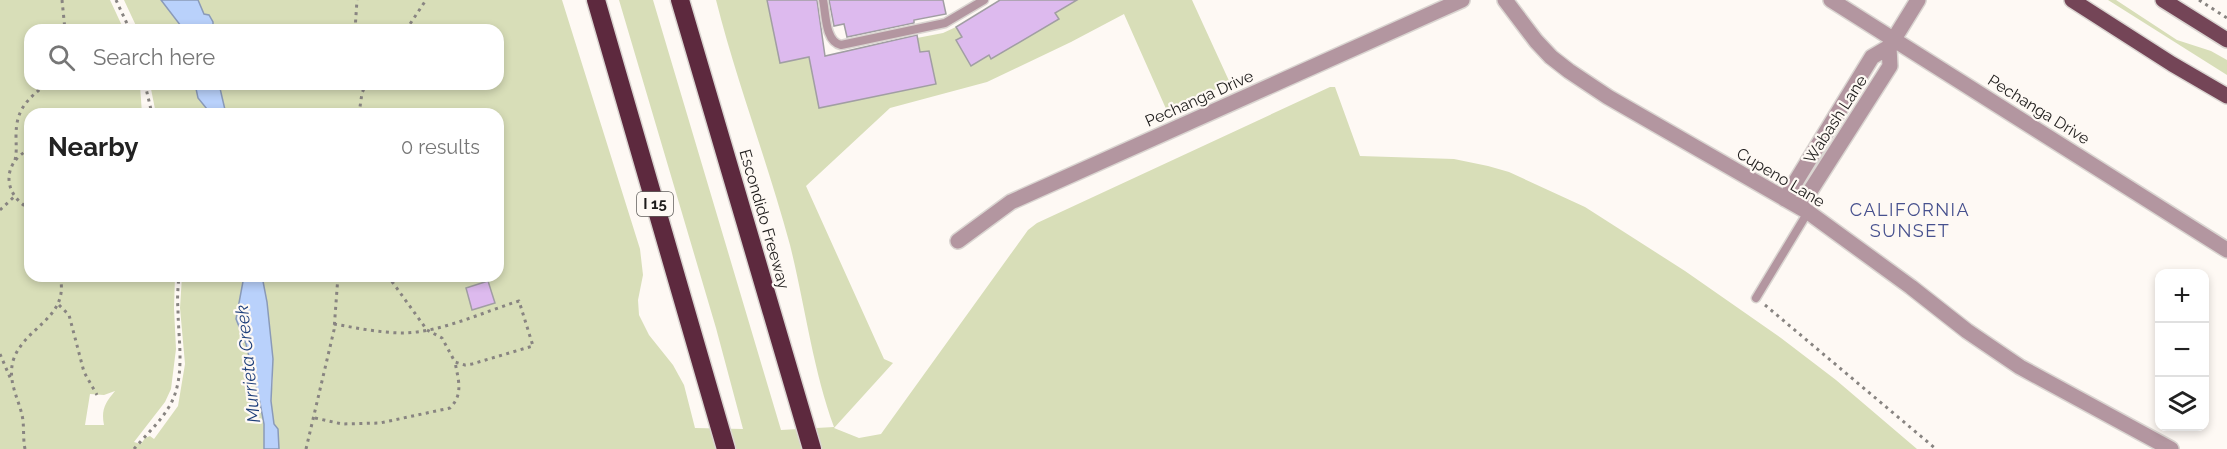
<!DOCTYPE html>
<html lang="en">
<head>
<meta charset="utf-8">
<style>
	body { margin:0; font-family:Raleway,sans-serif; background:#f2f2f2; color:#222 }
	.controls { position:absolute; right:18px; bottom:18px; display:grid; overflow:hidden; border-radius:12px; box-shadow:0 3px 9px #0003 }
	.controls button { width:54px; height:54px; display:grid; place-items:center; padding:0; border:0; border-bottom:2px solid #e0e0e0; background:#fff; color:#222; font:30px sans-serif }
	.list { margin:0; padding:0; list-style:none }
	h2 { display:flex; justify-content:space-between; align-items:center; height:78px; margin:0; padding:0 24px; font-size:26px }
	h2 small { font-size:20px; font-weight:400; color:#767676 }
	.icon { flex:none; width:33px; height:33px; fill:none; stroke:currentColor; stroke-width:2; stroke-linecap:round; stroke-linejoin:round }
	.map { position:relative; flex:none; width:2227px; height:449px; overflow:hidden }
	.search { position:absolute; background:#fff; box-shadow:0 3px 9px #0003; left:24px; top:24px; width:480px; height:66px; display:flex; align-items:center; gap:15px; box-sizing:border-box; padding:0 21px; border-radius:18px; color:#767676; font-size:22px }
	.panel { position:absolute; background:#fff; box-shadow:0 3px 9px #0003; left:24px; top:108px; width:480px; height:174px; border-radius:18px }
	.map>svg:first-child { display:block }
	.green { fill:#d8deb8; fill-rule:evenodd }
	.water { fill:#b9d1fb; stroke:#8a9ab8; stroke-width:1.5 }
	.building { fill:#ddbaee; stroke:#a19ea3; stroke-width:1.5 }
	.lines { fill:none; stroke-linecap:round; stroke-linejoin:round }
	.lane-casing { stroke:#dad5d1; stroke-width:11 }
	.street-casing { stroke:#dad5d1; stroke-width:18 }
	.primary-casing { stroke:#dad5d1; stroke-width:18 }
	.highway-casing { stroke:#dad5d1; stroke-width:21 }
	.path { stroke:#888481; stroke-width:3; stroke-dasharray:3 4.5; stroke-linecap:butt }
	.lane { stroke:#b396a0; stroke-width:8 }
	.street { stroke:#b396a0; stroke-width:15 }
	.primary { stroke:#744557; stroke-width:15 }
	.highway { stroke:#5d293e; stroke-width:18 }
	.labels { text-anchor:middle; stroke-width:4.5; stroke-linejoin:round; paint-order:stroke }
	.shield { fill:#fef9f4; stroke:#605e5b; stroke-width:1.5 }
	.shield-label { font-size:15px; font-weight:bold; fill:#1d1b1a }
	.street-label { font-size:16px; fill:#1d1b1a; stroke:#fef9f4 }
	.neighbourhood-label { font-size:18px; letter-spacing:1.5px; fill:#47518e; stroke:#fef9f4 }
	.water-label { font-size:18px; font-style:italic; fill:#1d3e7a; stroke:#fef9f4 }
</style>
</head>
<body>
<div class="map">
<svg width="2227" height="449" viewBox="0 0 2227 449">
	<rect width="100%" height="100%" fill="#fef9f4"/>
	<path class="green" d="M0,0H110L124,30H30V84L140,85L142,114H30V276H175L174,308L176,349L171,389L165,402L134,442L141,444L145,438L150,436L154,439L178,406L185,364L180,308L182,276H244L236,319L246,344L260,403L264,424V449H0ZM115,391C105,403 101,410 104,425H85L90,394L104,395Z
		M124,0H161L184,30H138Z
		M198,0H562L640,249L643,275L638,300L639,315L649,335L673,365L684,385L695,428L743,429L716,328L619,0H653L781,430L834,427C813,370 805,305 790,245C768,163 737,83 716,0H767L780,63L808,57L814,51L813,76L819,107L929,51L920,52L917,38L943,33L956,27L962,37L956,40L971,66L989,55L991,59L1058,19L1055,13L1064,0H1192L1230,83L1167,111L1124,14L1071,42L987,82L890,108L806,186L884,359L893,363L834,428L859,438L881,434L1028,230L1037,223L1330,87H1335L1360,156L1454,159L1488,166L1509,172L1585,207L1685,271L1781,338L1836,380L1917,449H279L278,429L274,424L271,401L273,377L267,302L262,276H498V114H226L219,84H498V30H213V22L209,15L204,14Z
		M2108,0H2116L2177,40L2211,51L2227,60V75Z
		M150,84H195L198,98L211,114H156Z"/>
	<path class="water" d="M161,0H198L204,14L209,15L213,22V30H184Z
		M195,84H219L226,114H211L198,98Z
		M244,276H262L267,302L273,359L271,401L274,424L278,429L279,449H264V424L260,403L246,344L236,319Z"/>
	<path class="building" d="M767,0H817L825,56L917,35L920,52L929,51L936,84L819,108L809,57L780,63Z
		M829,0H943L946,14L914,20V23L847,37L844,24L834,26Z
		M1000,0H1077L1055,13L1059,19L991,59L989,55L971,66L956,40L962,37L956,27Z
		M488,281L495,303L472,310L466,288Z"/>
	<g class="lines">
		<defs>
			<path id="lane" d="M823,0C826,14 825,42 841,45L945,23L984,0
				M1756,298L1808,212"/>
			<path id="street" d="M1505,0L1536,41L1551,57L1569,71L1608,97L1808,212L1911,287L1967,331L2020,367L2171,449
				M1831,0L2227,250
				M1785,199L1872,57L1889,47L1918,0
				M1800,207L1890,66L1889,47
				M958,241L1011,202L1462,0"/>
			<path id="primary" d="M2072,0L2172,64L2227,96
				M2163,0L2227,40"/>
			<path id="highway" d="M596,0L726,449
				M680,0L812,449"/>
		</defs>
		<use href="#lane" class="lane-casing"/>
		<use href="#street" class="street-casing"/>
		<use href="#primary" class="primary-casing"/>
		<use href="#highway" class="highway-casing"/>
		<path class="path" d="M62,0L65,30
			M116,0L130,30
			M2199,0L2227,18
			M355,30L357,0
			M406,30L426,0
			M145,84L152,114
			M359,114L362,93L366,84
			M30,149C1,163 3,195 30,209
			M15,160C17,151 16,145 16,136C16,109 27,100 46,84
			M0,210L15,196
			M59,305L69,315L84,372L97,395
			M1765,305L1936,449
			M334,324C357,328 381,333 404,333C442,332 483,312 519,301L533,346L472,364L465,365L455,362L442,338L427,330L388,276
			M0,354L12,382
			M315,418L342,424L380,423L450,408C464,394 458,379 455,362
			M25,449C23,439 24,430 23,421C21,402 7,384 13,361C24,326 70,319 60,276
			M134,449C145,436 158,424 167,410C187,381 178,341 178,309C177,298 178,287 179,276
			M306,449L334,330L338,276"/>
		<use href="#lane" class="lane"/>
		<use href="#street" class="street"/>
		<use href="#primary" class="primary"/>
		<use href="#highway" class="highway"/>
	</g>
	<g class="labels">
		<rect class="shield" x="637" y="192" width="36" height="24" rx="4.5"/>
		<g class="shield-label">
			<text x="655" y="209">I 15</text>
		</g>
		<g class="street-label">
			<text transform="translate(1199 98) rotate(-24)" y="6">Pechanga Drive</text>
			<text transform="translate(2039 109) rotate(32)" y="6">Pechanga Drive</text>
			<text transform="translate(1835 119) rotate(-57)" y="6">Wabash Lane</text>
			<text transform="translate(1781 177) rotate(31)" y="6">Cupeno Lane</text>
			<text transform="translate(765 219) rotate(74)" y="6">Escondido Freeway</text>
		</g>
		<g class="neighbourhood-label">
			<text x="1910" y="216">CALIFORNIA<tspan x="1910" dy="21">SUNSET</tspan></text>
		</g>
		<g class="water-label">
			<text transform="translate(248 364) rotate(-96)" y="6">Murrieta Creek</text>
		</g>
	</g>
</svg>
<div class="controls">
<button>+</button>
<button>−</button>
<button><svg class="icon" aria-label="layers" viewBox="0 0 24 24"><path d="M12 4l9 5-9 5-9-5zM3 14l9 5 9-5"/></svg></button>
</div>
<div class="search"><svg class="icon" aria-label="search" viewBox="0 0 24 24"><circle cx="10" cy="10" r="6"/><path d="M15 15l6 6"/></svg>Search here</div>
<section class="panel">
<h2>Nearby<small>0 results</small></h2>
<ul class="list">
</ul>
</section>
</div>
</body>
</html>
